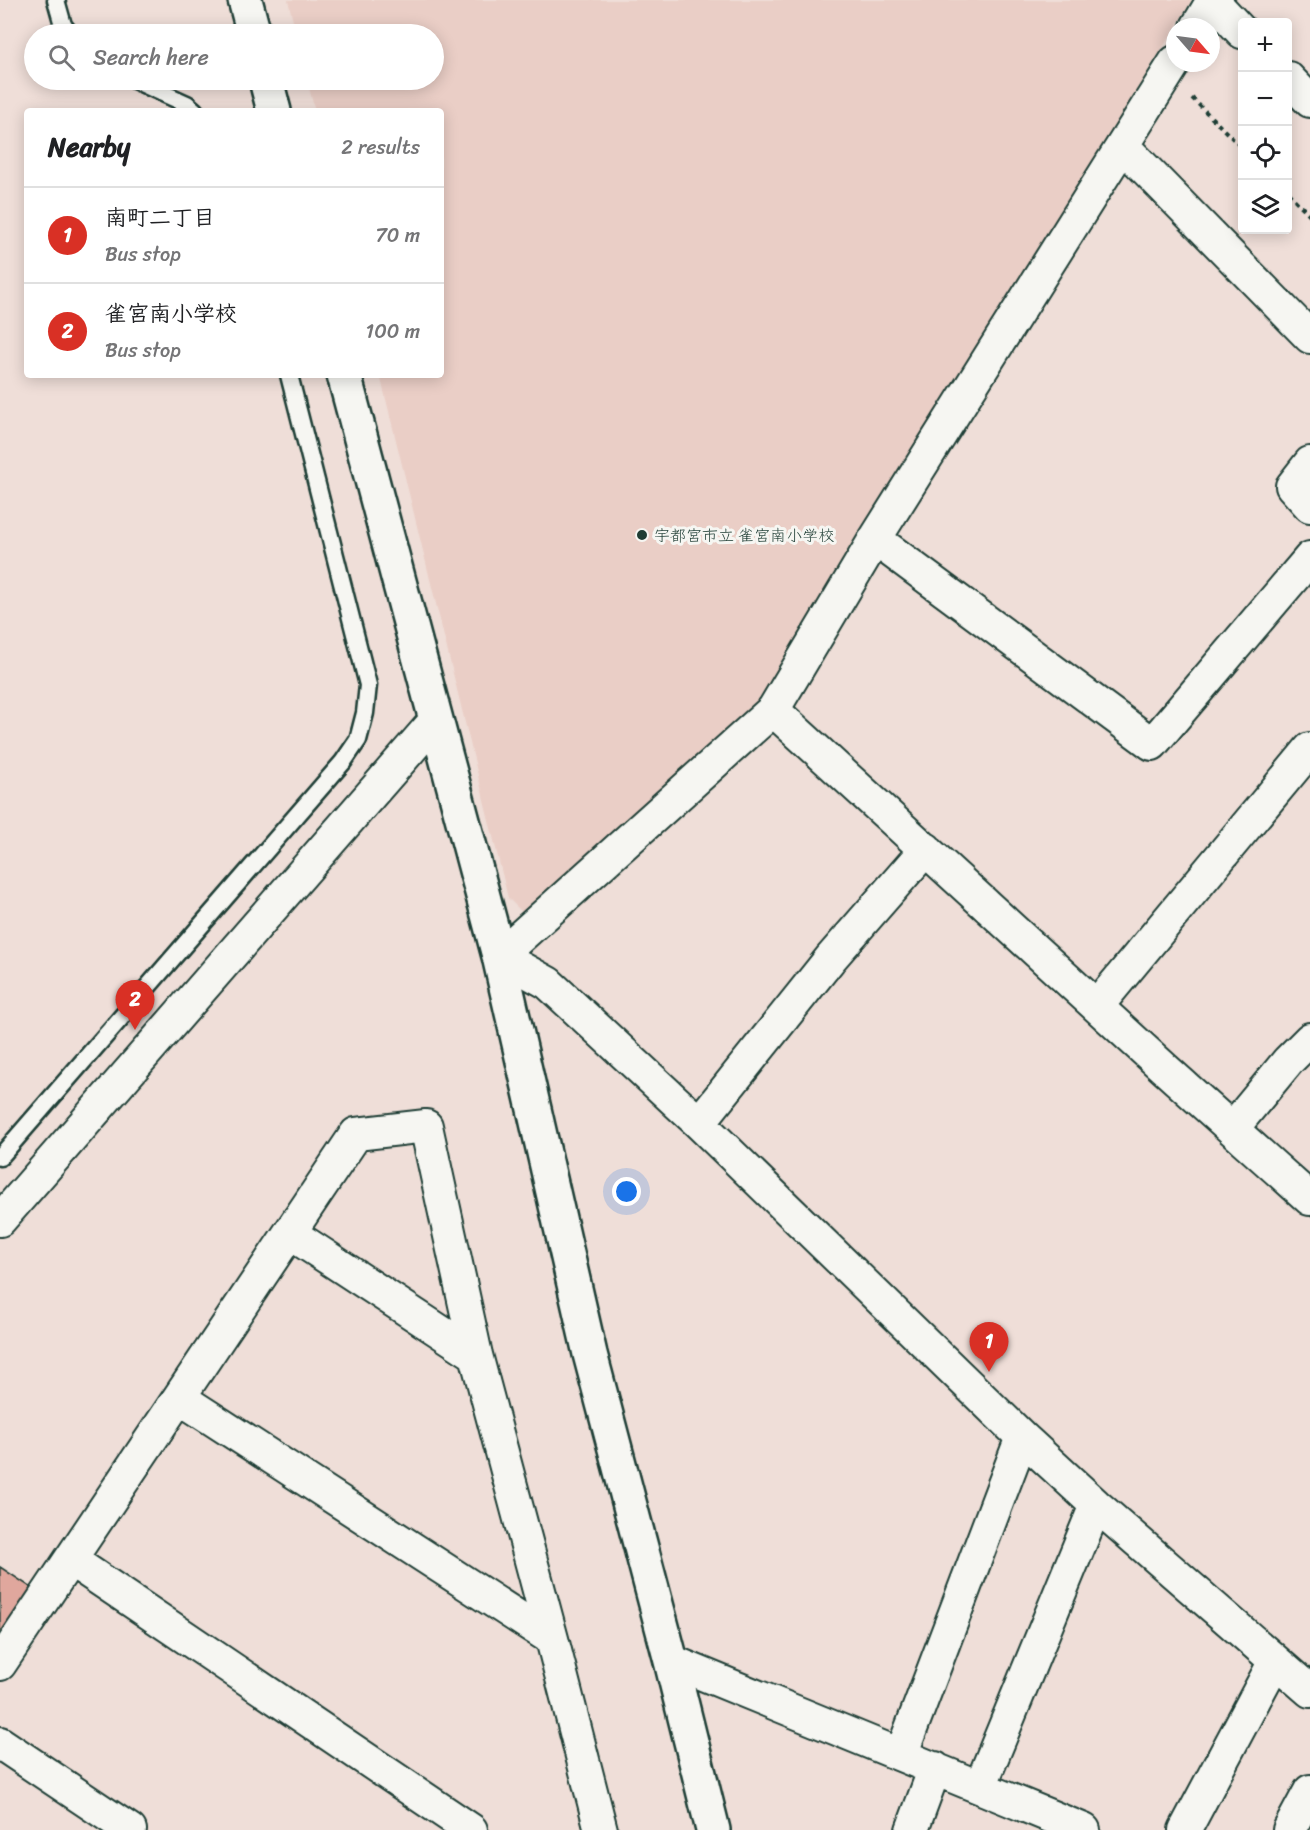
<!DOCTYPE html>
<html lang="en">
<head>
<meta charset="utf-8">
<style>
	body { margin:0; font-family:Sriracha,"Klee One",sans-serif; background:#f6f6f6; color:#202124 }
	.controls { position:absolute; right:18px; top:18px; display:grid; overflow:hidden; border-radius:6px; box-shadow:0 3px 15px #0003 }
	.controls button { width:54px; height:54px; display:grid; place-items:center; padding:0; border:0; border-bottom:2px solid #e0e0e0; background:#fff; color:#202124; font:30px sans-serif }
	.compass { position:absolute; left:1166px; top:18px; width:54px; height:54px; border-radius:50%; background:#fff; box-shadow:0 3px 15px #0003; rotate:118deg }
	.you { position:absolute; left:627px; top:1192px; width:21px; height:21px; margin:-15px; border:4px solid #fff; border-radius:50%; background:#1a73e8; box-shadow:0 0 0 9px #1a73e833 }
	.badge { display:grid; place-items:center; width:39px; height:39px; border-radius:50%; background:#d93025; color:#fff; font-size:20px; font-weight:700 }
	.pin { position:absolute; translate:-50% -50px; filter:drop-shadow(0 2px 3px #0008) }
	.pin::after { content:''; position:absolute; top:32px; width:21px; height:18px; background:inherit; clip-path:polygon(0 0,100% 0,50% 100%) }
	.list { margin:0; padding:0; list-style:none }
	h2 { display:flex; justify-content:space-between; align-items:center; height:78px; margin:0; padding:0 24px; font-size:26px }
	h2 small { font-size:20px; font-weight:400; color:#757577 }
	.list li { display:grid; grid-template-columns:39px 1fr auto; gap:18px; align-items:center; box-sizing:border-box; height:96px; padding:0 24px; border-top:2px solid #e0e0e0 }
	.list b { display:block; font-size:22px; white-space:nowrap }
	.list p { margin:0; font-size:20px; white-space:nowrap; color:#757577 }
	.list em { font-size:20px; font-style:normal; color:#757577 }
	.icon { flex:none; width:33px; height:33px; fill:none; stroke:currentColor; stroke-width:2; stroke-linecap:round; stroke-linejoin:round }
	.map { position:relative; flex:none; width:1310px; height:1830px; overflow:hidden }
	.search { position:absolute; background:#fff; box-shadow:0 3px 15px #0003; left:24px; top:24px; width:420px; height:66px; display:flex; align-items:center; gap:15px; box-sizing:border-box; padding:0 21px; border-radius:33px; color:#757577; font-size:22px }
	.panel { position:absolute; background:#fff; box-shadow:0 3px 15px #0003; left:24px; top:108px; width:420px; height:270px; border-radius:6px }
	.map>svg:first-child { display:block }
	.built { fill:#eacec6 }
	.building { fill:#e0a79d; stroke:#1f3d34; stroke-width:1.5 }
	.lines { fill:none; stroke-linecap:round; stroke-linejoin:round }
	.service-casing { stroke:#1f3d34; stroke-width:21 }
	.minor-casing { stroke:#1f3d34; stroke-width:36 }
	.tertiary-casing { stroke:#1f3d34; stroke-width:38 }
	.path { stroke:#1f3d34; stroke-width:4; stroke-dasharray:4.5 4.5; stroke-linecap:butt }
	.service { stroke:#f6f6f2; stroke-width:16 }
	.minor { stroke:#f6f6f2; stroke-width:32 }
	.tertiary { stroke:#f6f6f2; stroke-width:33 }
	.poi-dot { fill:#1f3d34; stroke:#f6f6f2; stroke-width:2 }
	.labels { text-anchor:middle; stroke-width:6; stroke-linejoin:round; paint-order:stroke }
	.poi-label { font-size:16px; fill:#1f3d34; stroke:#f6f6f2; text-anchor:start }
</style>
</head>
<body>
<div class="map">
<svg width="1310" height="1830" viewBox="0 0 1310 1830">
	<rect width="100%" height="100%" fill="#efded8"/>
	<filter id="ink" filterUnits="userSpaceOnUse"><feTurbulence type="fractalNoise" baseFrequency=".0167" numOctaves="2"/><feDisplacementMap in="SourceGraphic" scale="12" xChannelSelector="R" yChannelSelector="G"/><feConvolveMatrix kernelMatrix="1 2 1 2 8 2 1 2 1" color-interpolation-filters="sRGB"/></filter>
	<g filter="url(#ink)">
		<path class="built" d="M288,0H1192L766,694L523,913L508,898L380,375H441V111H315L307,80H434V34H296Z"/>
		<path class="building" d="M0,1567L35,1590L0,1641Z"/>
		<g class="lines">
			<defs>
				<path id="service" d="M56,0L63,25L70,34
					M134,80L187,104L195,111
					M0,1157L343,762L358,740L365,713L368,685L289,375"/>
				<path id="minor" d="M1213,1L1242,32
					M1197,27L1213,0
					M1175,62L875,539L773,710L499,956L548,983L699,1123L1022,1437L1096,1505L1310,1691
					M1288,78L1310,101
					M1123,146L1310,337
					M1310,463L1292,486L1310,506
					M875,539L1152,744L1310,558
					M773,710L1164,1068L1310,1199
					M1097,1006L1310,749
					M699,1123L831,958L926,849
					M1232,1129L1288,1061L1310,1039
					M0,1220L435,721
					M290,1233L476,1355
					M180,1398L552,1639
					M71,1560L471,1830
					M671,1661L1084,1830
					M0,1664L356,1134L426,1126L476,1355L552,1639L601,1830
					M0,1743L130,1830
					M901,1755L1022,1437
					M980,1787L1096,1505
					M912,1830L935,1768
					M1185,1830L1275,1661
					M1289,1830L1310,1791"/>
				<path id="tertiary" d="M245,0L254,34
					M266,80L274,111
					M344,375L499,956L590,1354L671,1661L713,1830"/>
			</defs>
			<use href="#service" class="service-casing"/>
			<use href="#minor" class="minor-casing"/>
			<use href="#tertiary" class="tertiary-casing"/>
			<path class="path" d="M1192,98L1242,148
				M1288,193L1310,215"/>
			<use href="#service" class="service"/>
			<use href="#minor" class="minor"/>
			<use href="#tertiary" class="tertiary"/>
		</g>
	</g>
	<circle class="poi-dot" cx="642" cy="535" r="6"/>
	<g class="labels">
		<g class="poi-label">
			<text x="654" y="541">宇都宮市立 雀宮南小学校</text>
		</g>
	</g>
</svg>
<div class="controls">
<button>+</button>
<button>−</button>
<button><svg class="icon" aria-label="locate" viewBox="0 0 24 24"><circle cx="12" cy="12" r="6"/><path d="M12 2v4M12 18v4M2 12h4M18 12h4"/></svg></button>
<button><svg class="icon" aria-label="layers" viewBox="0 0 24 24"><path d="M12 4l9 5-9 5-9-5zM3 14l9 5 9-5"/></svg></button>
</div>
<svg class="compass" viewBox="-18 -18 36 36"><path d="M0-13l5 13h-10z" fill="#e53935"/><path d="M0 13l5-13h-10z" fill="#757577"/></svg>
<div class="you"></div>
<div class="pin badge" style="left:989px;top:1372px">1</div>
<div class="pin badge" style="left:135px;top:1030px">2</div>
<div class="search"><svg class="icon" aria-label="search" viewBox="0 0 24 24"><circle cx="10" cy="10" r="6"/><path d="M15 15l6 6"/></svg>Search here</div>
<section class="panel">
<h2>Nearby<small>2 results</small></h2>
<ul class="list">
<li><span class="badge">1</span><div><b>南町二丁目</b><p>Bus stop</p></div><em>70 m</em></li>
<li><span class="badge">2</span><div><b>雀宮南小学校</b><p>Bus stop</p></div><em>100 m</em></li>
</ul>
</section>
</div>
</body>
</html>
